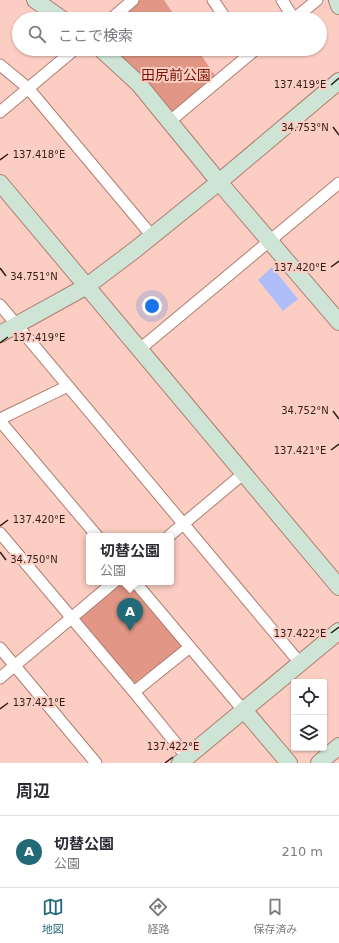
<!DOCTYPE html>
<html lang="ja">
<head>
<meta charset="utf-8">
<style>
	body { margin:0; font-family:"DejaVu Sans","Noto Sans JP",sans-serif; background:#f2f2f3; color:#2b2b33 }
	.controls { position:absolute; right:12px; bottom:12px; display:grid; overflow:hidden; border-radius:4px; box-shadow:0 1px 3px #0004 }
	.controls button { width:36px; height:36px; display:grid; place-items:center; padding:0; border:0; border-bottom:1px solid #e1e1e2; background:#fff; color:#2b2b33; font:20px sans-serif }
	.you { position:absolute; left:152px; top:306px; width:14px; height:14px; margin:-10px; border:3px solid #fff; border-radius:50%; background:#1a73e8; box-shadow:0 0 0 6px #1a73e833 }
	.badge { display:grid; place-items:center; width:26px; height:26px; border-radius:50%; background:#236a78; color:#fff; font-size:13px; font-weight:700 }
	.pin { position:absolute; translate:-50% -33px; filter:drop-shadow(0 1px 2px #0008) }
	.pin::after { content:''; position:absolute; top:21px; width:14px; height:12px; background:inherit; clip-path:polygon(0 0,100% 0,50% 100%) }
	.popup { position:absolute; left:86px; top:533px; width:88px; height:52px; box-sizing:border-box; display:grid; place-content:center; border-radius:4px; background:#fff; filter:drop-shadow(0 1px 3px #0005); font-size:13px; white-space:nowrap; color:#7c7c81 }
	.popup b { font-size:15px; color:#2b2b33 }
	.popup::after { content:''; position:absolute; left:50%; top:100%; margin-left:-8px; border:8px solid transparent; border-top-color:#fff }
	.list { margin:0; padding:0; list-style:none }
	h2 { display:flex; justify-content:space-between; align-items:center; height:52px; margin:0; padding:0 16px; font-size:17px }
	h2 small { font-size:13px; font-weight:400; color:#7c7c81 }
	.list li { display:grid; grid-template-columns:26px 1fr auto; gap:12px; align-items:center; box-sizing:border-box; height:72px; padding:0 16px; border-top:1px solid #e1e1e2 }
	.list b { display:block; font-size:15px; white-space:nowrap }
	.list p { margin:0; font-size:13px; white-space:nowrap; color:#7c7c81 }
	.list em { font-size:13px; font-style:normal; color:#7c7c81 }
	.icon { flex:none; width:22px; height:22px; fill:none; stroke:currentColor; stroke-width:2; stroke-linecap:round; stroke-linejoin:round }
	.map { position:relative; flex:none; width:339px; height:763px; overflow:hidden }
	.search { position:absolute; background:#fff; box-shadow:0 1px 3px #0004; left:12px; right:12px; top:12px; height:44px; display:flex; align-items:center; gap:10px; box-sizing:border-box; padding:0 14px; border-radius:22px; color:#7c7c81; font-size:15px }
	.sheet { height:124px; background:#fff }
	nav { display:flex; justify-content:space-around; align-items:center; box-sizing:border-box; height:56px; border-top:1px solid #e1e1e2; background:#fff; font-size:11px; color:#7c7c81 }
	nav a { display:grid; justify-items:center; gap:2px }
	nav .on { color:#236a78 }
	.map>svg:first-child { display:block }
	.green { fill:#e29786 }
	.water { fill:#afbef8 }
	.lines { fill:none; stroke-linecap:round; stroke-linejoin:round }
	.street-casing { stroke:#b07c70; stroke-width:13 }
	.secondary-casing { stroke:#b07c70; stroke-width:18 }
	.street { stroke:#fff; stroke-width:11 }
	.secondary { stroke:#cee5d5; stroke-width:16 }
	.ticks { fill:none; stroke:#301c17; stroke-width:1.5 }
	.labels { text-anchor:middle; stroke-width:4; stroke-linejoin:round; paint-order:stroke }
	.park-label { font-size:14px; fill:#781703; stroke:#fccec3 }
	.ticks-label { font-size:10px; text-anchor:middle; fill:#301c17; stroke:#fccec3; stroke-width:4; stroke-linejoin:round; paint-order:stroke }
</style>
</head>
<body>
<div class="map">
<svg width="339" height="763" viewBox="0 0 339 763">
	<rect width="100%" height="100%" fill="#fccec3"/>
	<path class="green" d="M140,0H164L177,19H117Z
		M113,49H197L216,77L174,112L170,111L142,77Z
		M122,582H130L183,644L182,647L135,683L131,684L77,619Z"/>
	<path class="water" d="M272,267L298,299L283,311L258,280Z"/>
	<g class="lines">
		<defs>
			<path id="street" d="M213,0L226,19
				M282,0L294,19L317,0
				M111,19L133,0
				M0,65L28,88L152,236
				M0,112L75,49
				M169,122L256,49
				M0,305L300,663
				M140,349L339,183
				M0,419L68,386
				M0,421L97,536
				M0,533L134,692L187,757
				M169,536L244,473
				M135,582L238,704L244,710
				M0,648L96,763
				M0,678L114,582
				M134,692L190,647"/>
			<path id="secondary" d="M35,0L62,19
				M337,0L339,6
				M101,49L138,83L219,182L339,322
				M0,183L339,587
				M0,334L87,286L136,249L219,182L339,81
				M244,710L289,763
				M180,763L339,631
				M319,763L339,746"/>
		</defs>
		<use href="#street" class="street-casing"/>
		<use href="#secondary" class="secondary-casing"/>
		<use href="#street" class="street"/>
		<use href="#secondary" class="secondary"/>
	</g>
	<path class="ticks" d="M331,85L339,78M333,127L339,135M0,160L8,154M331,267L339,261M0,268L6,276M0,343L8,337M333,411L339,419M331,450L339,444M0,526L8,520M0,552L6,560M331,633L339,627M0,709L8,703M165,763L173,757"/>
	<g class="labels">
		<g class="park-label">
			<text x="176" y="80">田尻前公園</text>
		</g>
	</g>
	<g class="ticks-label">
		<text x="300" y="88">137.419°E</text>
		<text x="305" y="131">34.753°N</text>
		<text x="39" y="158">137.418°E</text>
		<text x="300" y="271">137.420°E</text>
		<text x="34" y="280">34.751°N</text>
		<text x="39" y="341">137.419°E</text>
		<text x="305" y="414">34.752°N</text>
		<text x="300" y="454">137.421°E</text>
		<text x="39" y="523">137.420°E</text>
		<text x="34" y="563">34.750°N</text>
		<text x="300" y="637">137.422°E</text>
		<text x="39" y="706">137.421°E</text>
		<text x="173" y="750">137.422°E</text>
	</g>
</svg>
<div class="controls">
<button><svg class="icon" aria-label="locate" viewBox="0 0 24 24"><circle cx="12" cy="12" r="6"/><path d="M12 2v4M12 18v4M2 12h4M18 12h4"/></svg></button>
<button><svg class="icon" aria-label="layers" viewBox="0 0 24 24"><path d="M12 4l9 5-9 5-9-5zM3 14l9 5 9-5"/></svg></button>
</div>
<div class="you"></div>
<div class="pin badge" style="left:130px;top:631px">A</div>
<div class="popup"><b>切替公園</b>公園</div>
<div class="search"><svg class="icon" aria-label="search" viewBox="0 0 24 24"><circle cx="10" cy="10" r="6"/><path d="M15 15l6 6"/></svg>ここで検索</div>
</div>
<section class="sheet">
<h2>周辺<small></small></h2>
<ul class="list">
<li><span class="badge">A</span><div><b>切替公園</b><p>公園</p></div><em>210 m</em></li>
</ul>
</section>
<nav>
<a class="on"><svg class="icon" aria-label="map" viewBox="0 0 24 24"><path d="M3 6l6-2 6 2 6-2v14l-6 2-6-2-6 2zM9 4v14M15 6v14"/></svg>地図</a>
<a><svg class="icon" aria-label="directions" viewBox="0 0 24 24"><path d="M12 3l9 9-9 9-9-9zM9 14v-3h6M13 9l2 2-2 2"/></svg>経路</a>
<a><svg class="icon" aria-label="saved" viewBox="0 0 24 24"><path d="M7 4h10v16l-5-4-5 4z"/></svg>保存済み</a>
</nav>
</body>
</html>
